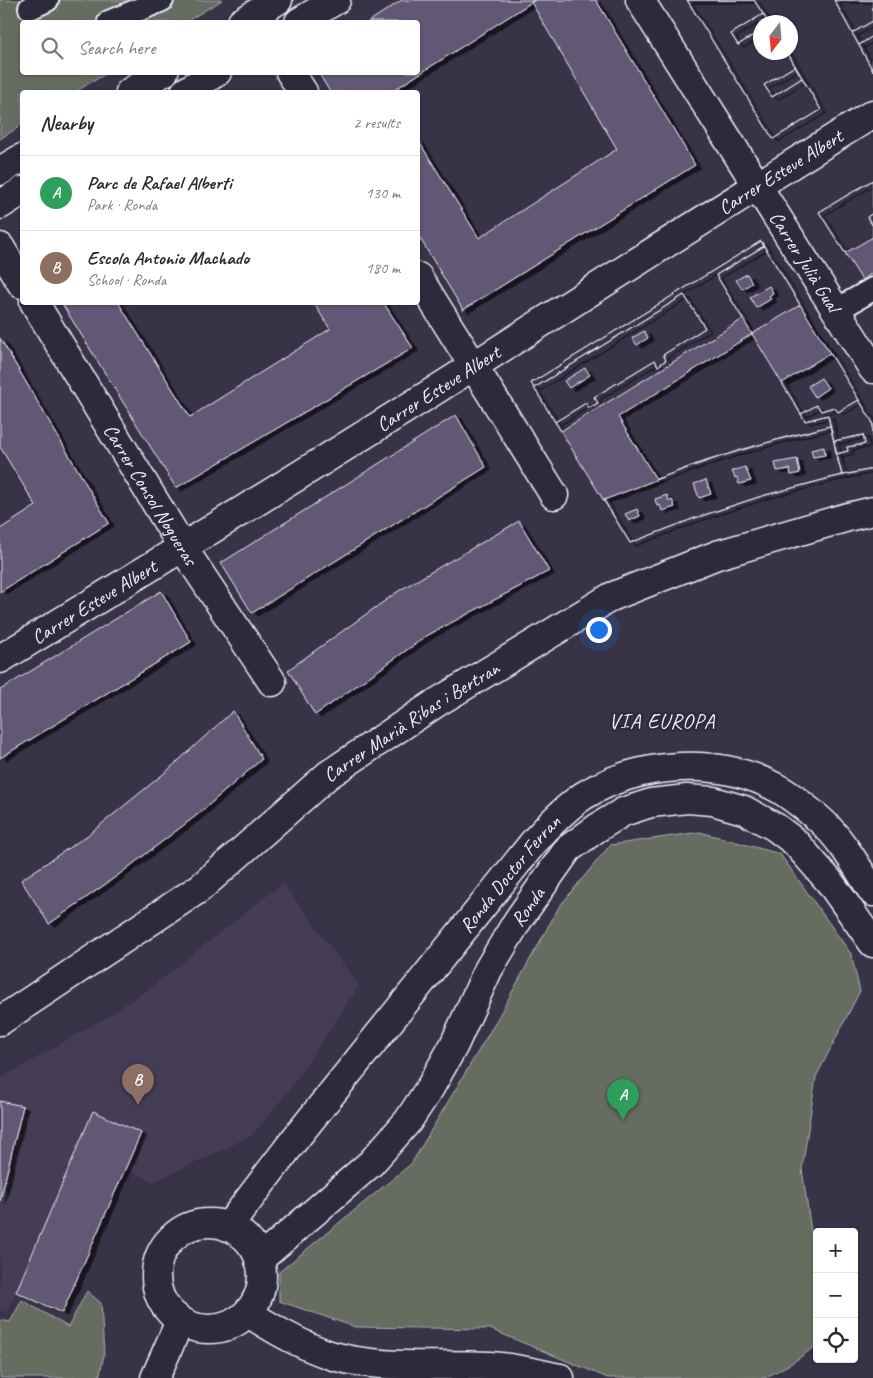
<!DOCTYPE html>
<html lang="en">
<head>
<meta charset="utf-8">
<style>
	body { margin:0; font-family:Caveat,sans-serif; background:#f2f2f3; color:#2b2b33 }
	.controls { position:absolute; right:15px; bottom:15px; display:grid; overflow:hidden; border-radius:5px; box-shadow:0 1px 4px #0004 }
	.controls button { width:45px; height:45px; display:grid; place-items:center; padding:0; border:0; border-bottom:1px solid #e1e1e2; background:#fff; color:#2b2b33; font:25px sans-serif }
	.compass { position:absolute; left:753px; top:15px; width:45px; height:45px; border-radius:50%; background:#fff; box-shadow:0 1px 4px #0004; rotate:196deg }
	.you { position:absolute; left:598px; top:629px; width:18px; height:18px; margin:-12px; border:4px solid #fff; border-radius:50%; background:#1a73e8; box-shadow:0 0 0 8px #1a73e833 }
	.badge { display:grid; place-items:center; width:32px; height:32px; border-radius:50%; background:#8a764a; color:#fff; font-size:16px; font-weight:700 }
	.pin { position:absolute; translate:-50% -41px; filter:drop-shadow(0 1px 2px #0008) }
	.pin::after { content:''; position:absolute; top:26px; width:18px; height:15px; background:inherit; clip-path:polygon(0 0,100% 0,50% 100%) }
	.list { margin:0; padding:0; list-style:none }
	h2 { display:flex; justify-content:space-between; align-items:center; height:65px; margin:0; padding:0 20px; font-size:21px }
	h2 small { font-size:16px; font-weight:400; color:#7c7c81 }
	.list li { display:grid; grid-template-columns:32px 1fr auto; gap:15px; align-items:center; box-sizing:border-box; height:75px; padding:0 20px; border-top:1px solid #e1e1e2 }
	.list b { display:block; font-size:19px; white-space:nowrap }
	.list p { margin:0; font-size:16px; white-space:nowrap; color:#7c7c81 }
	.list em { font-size:16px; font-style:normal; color:#7c7c81 }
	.icon { flex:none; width:28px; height:28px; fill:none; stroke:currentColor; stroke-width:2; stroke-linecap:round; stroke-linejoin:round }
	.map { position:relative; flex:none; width:873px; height:1378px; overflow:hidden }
	.search { position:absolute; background:#fff; box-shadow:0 1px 4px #0004; left:20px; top:20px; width:400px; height:55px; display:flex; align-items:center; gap:12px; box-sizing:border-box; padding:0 18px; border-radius:5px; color:#7c7c81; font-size:19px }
	.panel { position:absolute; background:#fff; box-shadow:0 1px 4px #0004; left:20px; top:90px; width:400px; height:215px; border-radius:5px }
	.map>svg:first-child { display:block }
	.built { fill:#453e56 }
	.green { fill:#666d60; stroke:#a7afac }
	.building { fill:#625875; stroke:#e8f1f8; fill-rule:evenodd; filter:url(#shadow) }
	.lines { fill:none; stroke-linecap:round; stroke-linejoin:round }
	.pedestrian-casing { stroke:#e8f1f8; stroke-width:26 }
	.minor-casing { stroke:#e8f1f8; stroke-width:31 }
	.tertiary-casing { stroke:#e8f1f8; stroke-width:31 }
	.pedestrian { stroke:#2f2a3d; stroke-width:22 }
	.minor { stroke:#2f2a3d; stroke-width:28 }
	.tertiary { stroke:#2f2a3d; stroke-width:28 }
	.labels { text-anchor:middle; stroke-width:5; stroke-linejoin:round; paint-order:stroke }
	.street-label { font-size:20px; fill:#e8f1f8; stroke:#2f2a3d }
	.neighbourhood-label { font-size:21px; letter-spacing:1px; fill:#e8f1f8; stroke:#2f2a3d }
</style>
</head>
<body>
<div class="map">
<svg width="873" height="1378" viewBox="0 0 873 1378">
	<defs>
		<filter id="shadow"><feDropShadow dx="5.5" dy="3" stdDeviation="0" flood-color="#0009"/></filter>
	</defs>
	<rect width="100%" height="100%" fill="#393348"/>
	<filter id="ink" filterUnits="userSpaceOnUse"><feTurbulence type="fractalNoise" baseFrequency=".02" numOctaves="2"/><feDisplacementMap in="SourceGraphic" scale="10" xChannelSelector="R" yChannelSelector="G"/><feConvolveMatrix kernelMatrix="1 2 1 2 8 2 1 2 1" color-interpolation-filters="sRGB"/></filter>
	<g filter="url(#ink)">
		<path class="built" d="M283,883L359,986L286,1094L253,1134L227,1148L153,1182L126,1168L62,1313L16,1292L7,1312L0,1311V1079L107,1017L154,985Z"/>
		<path class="green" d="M0,0H222L186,22H22V72L107,73L75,92H22V125L0,139Z
			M700,832L780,854L851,954L860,991L816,1077L802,1169L815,1259L817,1264V1345L795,1361L765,1378H608L490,1329L355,1327L279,1301V1272L411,1164L495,1023L559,907L610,845Z
			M87,1291L101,1303L104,1355L99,1378H0V1320L10,1322L22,1300L68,1327Z"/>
		<path class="building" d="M402,0H535L391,92H330L318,72H418V22H368Z
			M535,0H596L695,165L463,310L418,235V140L479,238L617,149L531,2Z
			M687,0H754L768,22H760V52H787L821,110L773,139Z
			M687,0H754L763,14L731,34L738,45L760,31V52H787L795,66L764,85L772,97L802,78L821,110L773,139Z
			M834,0H873V71L852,33Z
			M834,0H873V21L852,33Z
			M763,14L768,22H760V31L738,45L731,34Z
			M873,21V36L859,45L852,33Z
			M873,36V71L859,45Z
			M795,66L802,78L772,97L764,85Z
			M873,180V273L862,280L819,212Z
			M873,180V213L867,217L873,226V237L845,253L819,212Z
			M873,213V226L867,217Z
			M761,241L873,423V469L830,478L762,496L695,518L630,543L531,383ZM752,334L805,421L828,415L830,426L743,449L656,479L618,417Z
			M761,241L764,246L716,275L743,319L561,431L555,422L586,403L589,408L598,403L594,397L655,360L658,366L666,360L663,355L705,328L684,295L534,388L531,383Z
			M764,246L800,305L752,334L716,275Z
			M747,274L752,283L742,289L736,280Z
			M769,286L773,293L769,296L771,299L756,308L750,297Z
			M684,295L705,328L663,355L666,360L658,366L655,360L594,397L598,403L589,408L586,403L555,422L534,388Z
			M61,302H118L190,417L330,329L313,302H383L413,348L176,488Z
			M644,331L648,338L637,345L632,338Z
			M0,338L109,523L0,592V529L36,506L0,447Z
			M830,353L859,400L838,412L834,407L821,411L817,405L801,414L782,383Z
			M585,368L590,375L569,388L564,381Z
			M821,378L828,388L815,397L808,386Z
			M859,400L873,423V469L842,475L836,454L848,451L847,447L865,444L863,435L834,441L828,415L805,421L801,414L817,405L821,411L834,407L838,412Z
			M456,415L486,467L252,613L221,563Z
			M830,426L842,475L762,496L695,518L630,543L604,500L699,463L786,437Z
			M863,435L865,444L847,447L848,451L836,454L834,441Z
			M824,447L825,455L813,457L811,450Z
			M797,459L800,473L791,475L790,469L777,471L775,463Z
			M745,467L751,481L739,484L737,477L735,478L732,471Z
			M706,480L711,494L699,498L694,484Z
			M667,495L669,501L672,500L675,507L662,511L660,505L657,506L655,499Z
			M637,509L640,516L629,521L625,514Z
			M519,521L549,571L428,635L315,715L288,670L400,590Z
			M161,591L191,642L0,758V690Z
			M233,711L262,759L197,815L117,876L49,924L21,880L88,835L167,771Z
			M0,1101L23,1106L0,1201Z
			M93,1111L141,1133L62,1313L16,1292Z"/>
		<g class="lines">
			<defs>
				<path id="pedestrian" d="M30,8L47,0
					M109,22L162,0
					M837,310L873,289"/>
				<g id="minor">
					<path id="s1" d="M640,0L873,369"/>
					<path d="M242,22L278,0"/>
					<path d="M299,22L336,0"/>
					<path d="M290,72L303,92"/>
					<path d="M130,92L164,72"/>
					<path d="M185,92L217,72"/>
					<path d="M0,171L22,158"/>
					<path d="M0,205L22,191"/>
					<path d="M0,247L22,284"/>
					<path d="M418,277L554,495"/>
					<path id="s2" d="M34,302L183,548L272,682"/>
					<path id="s3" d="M0,659C159,562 318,465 475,365C607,281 739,196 873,114"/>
					<path id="s4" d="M0,1021L200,888L328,775L436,703L611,597L717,555L848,517L873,511"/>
					<path d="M248,1313C275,1330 302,1346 333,1356C383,1370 438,1363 489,1366C513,1367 536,1373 560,1378"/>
				</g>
				<g id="tertiary">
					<circle cx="209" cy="1276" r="53"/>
					<path id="s5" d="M228,1227L295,1139L533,843C548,826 564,809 583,796C639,761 720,756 779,789C793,797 806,808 819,819C841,838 857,867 873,892"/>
					<path id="s6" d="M259,1260L371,1163L408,1121L431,1086L454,1045L488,970L518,920L568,849L597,828L623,812L651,803L687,799L713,801L744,810L775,827L795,842L829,881L873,943"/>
					<path d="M155,1378L180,1321"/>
				</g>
			</defs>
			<use href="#pedestrian" class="pedestrian-casing"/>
			<use href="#minor" class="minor-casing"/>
			<use href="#tertiary" class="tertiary-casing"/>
			<use href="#pedestrian" class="pedestrian"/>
			<use href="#minor" class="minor"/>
			<use href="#tertiary" class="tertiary"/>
		</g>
	</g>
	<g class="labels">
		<g class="street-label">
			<text dy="7" stroke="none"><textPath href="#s3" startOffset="920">Carrer Esteve Albert</textPath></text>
			<text dy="7" stroke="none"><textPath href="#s1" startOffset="309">Carrer Julià Gual</textPath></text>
			<text dy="7" stroke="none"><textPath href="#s3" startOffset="515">Carrer Esteve Albert</textPath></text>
			<text dy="7" stroke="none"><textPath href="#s2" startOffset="225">Carrer Consol Nogueras</textPath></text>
			<text dy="7" stroke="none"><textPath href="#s3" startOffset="110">Carrer Esteve Albert</textPath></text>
			<text dy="7" stroke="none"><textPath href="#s4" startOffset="510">Carrer Marià Ribas i Bertran</textPath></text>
			<text dy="7" stroke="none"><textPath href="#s5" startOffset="452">Ronda Doctor Ferran</textPath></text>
			<text dy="7" stroke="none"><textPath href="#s6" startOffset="450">Ronda</textPath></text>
		</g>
		<g class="neighbourhood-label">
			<text x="662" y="728">VIA EUROPA</text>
		</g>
	</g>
</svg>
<div class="controls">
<button>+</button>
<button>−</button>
<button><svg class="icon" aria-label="locate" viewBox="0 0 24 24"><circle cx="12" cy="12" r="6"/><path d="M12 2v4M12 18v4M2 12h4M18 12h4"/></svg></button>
</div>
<svg class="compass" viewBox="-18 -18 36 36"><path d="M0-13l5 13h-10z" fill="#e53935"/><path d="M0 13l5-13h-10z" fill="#7c7c81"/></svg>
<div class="you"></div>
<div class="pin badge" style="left:623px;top:1120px;background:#2e9e5b">A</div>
<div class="pin badge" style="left:138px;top:1105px;background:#8d6e63">B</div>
<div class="search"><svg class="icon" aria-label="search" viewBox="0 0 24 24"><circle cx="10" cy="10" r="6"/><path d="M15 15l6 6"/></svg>Search here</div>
<section class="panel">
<h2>Nearby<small>2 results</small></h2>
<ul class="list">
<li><span class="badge" style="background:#2e9e5b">A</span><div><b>Parc de Rafael Alberti</b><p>Park · Ronda</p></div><em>130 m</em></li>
<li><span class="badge" style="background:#8d6e63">B</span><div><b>Escola Antonio Machado</b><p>School · Ronda</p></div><em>180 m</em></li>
</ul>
</section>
</div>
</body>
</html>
